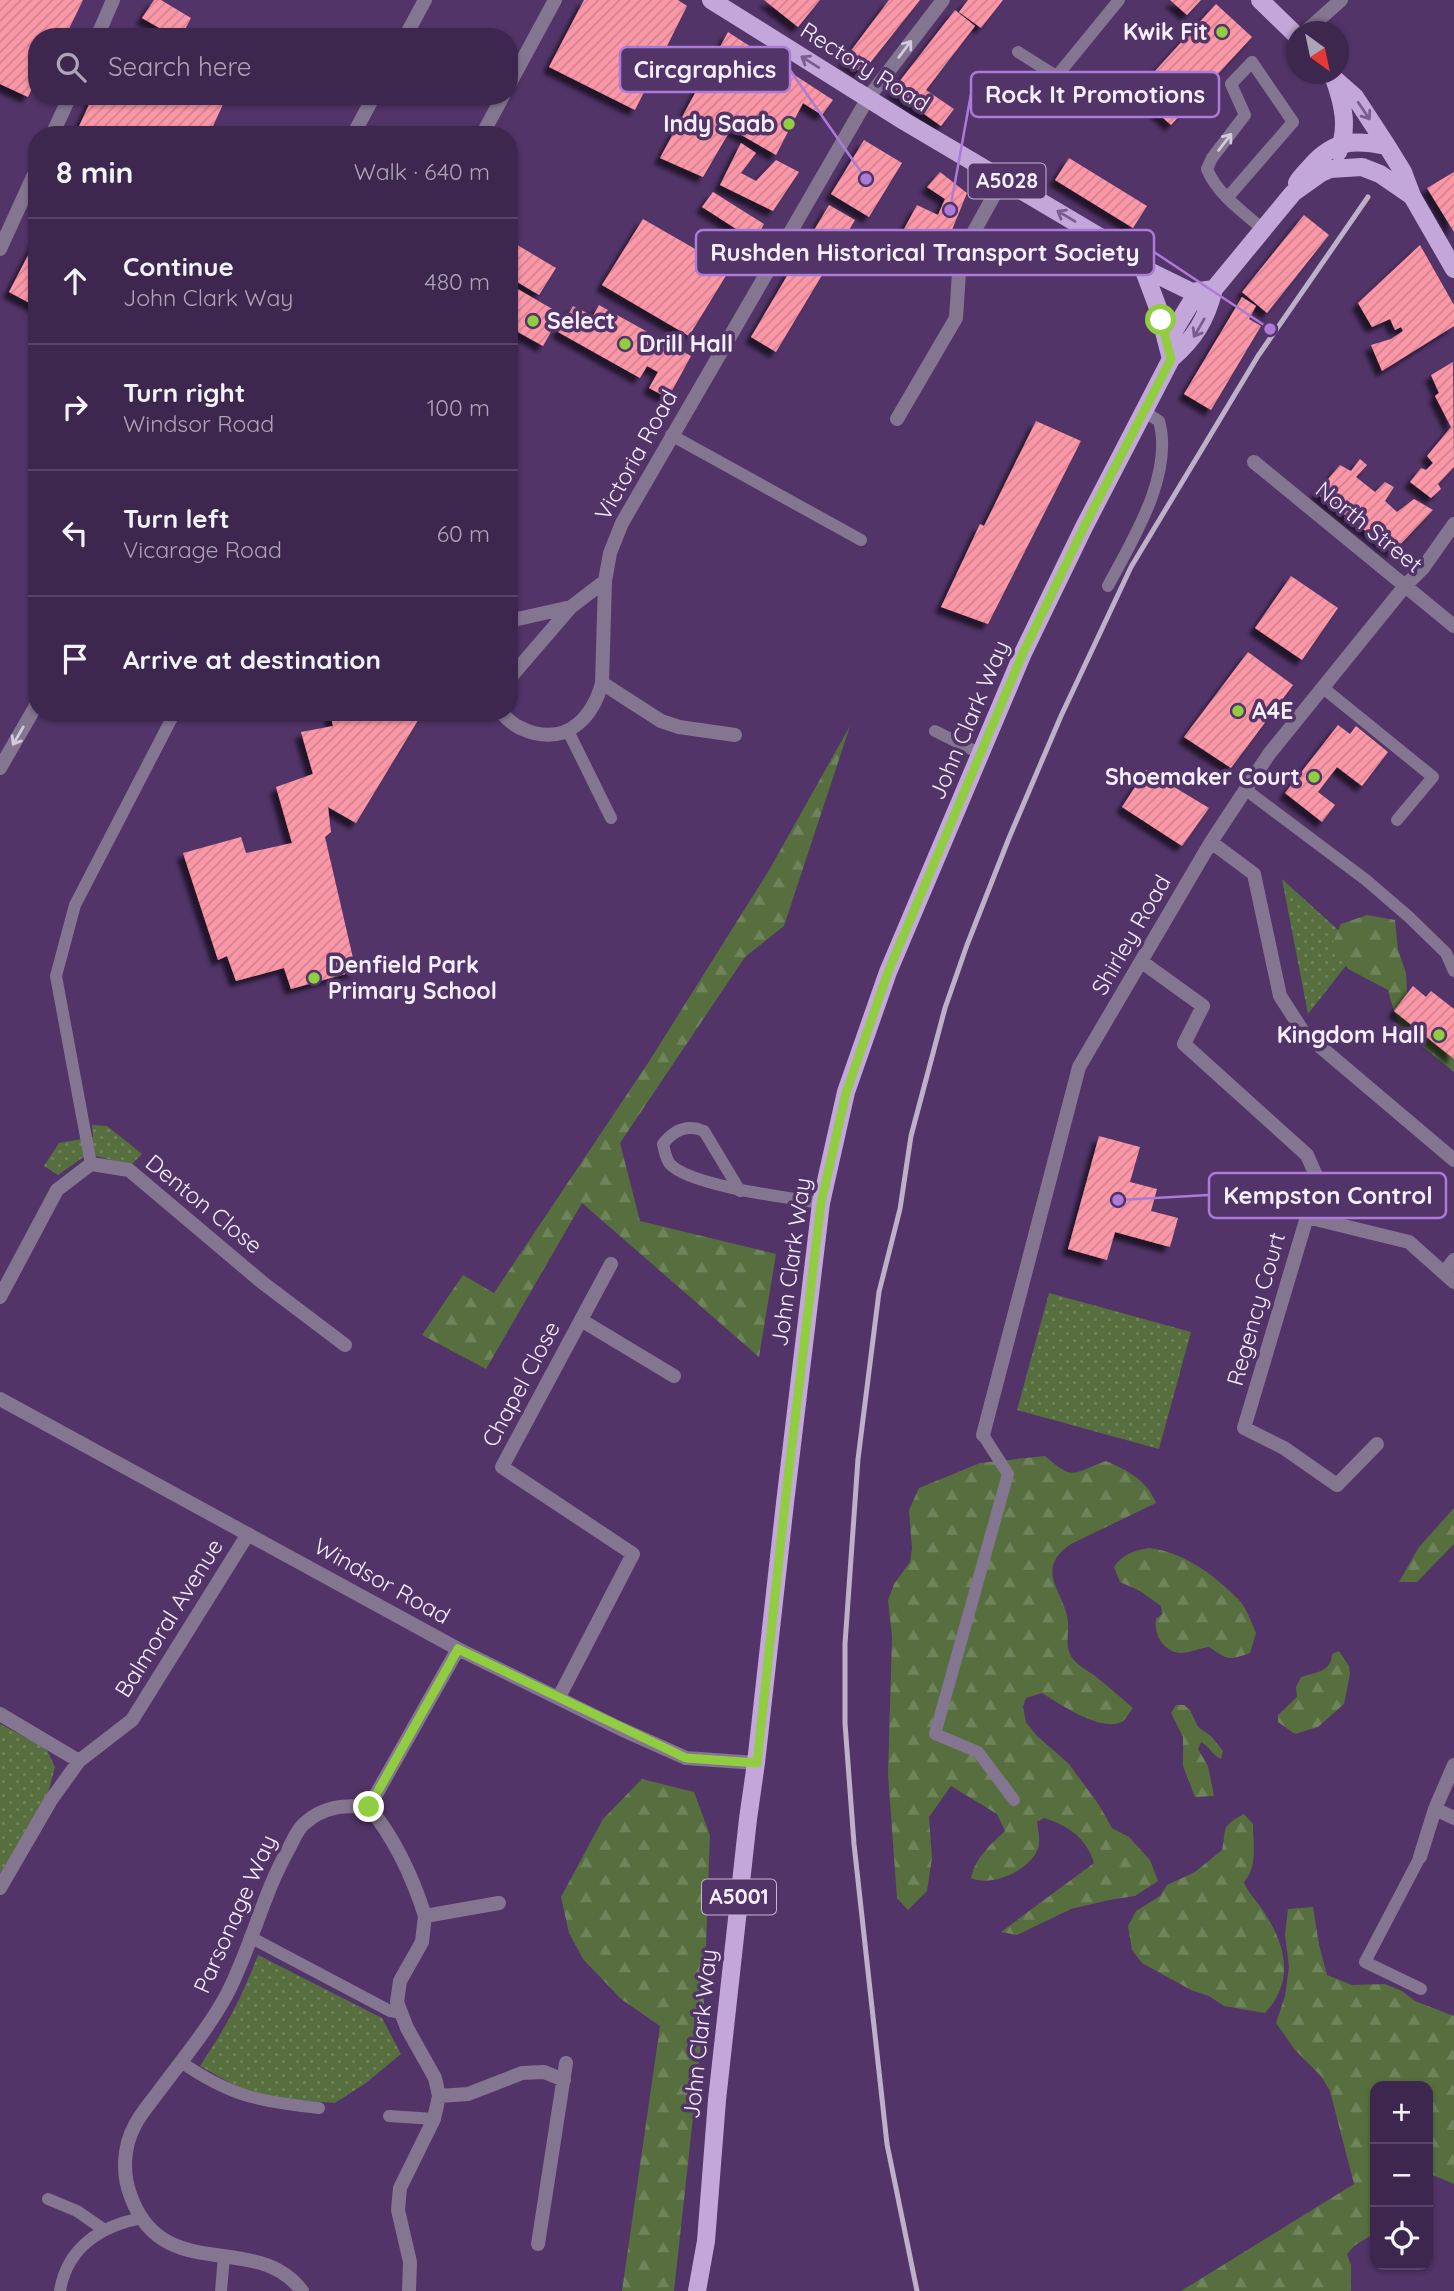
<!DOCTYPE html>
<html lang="en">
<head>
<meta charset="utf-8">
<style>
	body { margin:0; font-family:Quicksand,sans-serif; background:#452f55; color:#f1f3f6 }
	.controls { position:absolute; right:21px; bottom:21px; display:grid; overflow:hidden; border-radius:14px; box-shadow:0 2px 5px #0004 }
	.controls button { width:63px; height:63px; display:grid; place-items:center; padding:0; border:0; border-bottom:2px solid #574466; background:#3e274e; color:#f1f3f6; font:35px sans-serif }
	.compass { position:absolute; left:1286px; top:21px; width:63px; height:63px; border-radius:50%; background:#3e274e; box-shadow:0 2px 5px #0004; rotate:147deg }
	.stop { position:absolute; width:21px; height:21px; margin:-16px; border:5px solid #91cd40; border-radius:50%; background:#fff }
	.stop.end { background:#91cd40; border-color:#fff; box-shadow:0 2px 7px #0008 }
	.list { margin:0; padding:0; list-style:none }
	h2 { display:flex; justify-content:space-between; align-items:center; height:91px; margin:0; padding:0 28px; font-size:30px }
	h2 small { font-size:23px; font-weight:400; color:#ada5b6 }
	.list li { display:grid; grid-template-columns:46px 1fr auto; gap:21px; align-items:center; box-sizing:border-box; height:126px; padding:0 28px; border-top:2px solid #574466 }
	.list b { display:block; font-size:26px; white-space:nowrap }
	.list p { margin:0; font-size:23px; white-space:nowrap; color:#ada5b6 }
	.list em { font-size:23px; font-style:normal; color:#ada5b6 }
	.icon { flex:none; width:38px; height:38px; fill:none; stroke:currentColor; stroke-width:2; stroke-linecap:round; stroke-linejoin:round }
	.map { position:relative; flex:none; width:1454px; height:2291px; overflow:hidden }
	.search { position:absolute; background:#3e274e; box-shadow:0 2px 5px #0004; left:28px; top:28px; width:490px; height:77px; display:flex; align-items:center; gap:18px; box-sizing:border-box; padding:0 24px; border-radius:28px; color:#ada5b6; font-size:26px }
	.panel { position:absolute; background:#3e274e; box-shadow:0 2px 5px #0004; left:28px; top:126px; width:490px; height:595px; border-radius:28px }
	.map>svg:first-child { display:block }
	.green { fill:url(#green-dots) }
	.forest { fill:url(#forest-firs) }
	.building { fill:url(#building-hatch); filter:url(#shadow) }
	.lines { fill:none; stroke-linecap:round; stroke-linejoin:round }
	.lane { stroke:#847690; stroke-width:12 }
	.street { stroke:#847690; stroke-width:14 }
	.primary { stroke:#c4a7da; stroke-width:18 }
	.rail { stroke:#bfb0ca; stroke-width:5 }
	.oneway { stroke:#d3cadb }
	.oneway2 { stroke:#7a5c90 }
	.route { stroke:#91cd40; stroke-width:9 }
	.poi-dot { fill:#91cd40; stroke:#523468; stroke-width:2.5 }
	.labels { text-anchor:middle; stroke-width:7; stroke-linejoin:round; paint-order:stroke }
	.shield { fill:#523468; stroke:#c4b6cf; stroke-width:2 }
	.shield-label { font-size:21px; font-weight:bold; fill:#f5eefb }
	.poi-label { font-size:23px; font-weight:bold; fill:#f5eefb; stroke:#523468; text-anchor:end }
	.street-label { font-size:23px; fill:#f5eefb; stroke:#523468 }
	.leader { fill:none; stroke:#ac7ad7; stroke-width:2.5 }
	.callout-dot { fill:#ac7ad7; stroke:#523468; stroke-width:2.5 }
	.callout { fill:#523468; stroke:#ac7ad7; stroke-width:2.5 }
	.callout-label { font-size:24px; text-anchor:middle; font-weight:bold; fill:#f5eefb }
</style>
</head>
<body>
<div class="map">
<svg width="1454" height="2291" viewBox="0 0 1454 2291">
	<defs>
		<pattern id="green-dots" width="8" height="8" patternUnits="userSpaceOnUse" patternTransform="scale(1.75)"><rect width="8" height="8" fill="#576f3e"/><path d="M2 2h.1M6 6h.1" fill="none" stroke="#70845b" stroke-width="1.8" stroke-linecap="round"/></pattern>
		<pattern id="forest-firs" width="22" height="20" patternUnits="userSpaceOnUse" patternTransform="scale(1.75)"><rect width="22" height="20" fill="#576f3e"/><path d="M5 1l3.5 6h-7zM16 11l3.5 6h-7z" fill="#70845b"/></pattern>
		<pattern id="building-hatch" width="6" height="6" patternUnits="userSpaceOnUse" patternTransform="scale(1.75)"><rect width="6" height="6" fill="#fc97a7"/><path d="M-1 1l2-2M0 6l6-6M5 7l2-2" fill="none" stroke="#d08390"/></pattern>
		<filter id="shadow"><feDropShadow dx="-6" dy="6" stdDeviation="2" flood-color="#0009"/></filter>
	</defs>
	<rect width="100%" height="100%" fill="#523468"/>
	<path class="green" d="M1282,879L1359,949L1308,1014Z
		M92,1125L107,1126L142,1154L131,1165L96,1156L82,1158L58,1175L44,1166L59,1143L93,1137Z
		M1049,1293L1191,1332L1159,1449L1017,1410Z
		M0,1724L46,1748L55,1767L48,1793L0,1874Z
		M258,1955L382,2018L401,2054L366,2083L335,2103L283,2099L241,2089L200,2066C226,2027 241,1999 258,1955Z"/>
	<path class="forest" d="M850,726L784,926L745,957L620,1143L640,1221L776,1254L759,1357L582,1203L486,1369L422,1335L463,1275L494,1293L648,1063L768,872Z
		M1367,915L1395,920L1398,950L1406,973L1407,994L1402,1009L1404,1019L1454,1059V1072L1402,1030L1395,1015L1388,990L1348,969L1333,942L1341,924Z
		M1045,1456C1075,1482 1072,1473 1106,1461C1127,1470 1147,1480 1156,1503L1071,1544C1032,1570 1066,1593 1068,1622C1069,1636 1064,1647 1073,1659C1079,1666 1088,1671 1095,1676C1108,1686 1120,1697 1133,1708C1130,1711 1127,1718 1123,1721C1103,1734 1058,1703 1042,1693L1026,1698L1023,1707L1026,1722L1036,1735L1069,1764L1099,1805L1112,1828L1129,1837L1150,1860L1158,1881L1135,1896L1109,1900L1071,1909L1017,1935L1001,1932L1094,1863C1087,1838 1067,1825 1044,1818L1037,1822C1038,1829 1040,1838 1039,1845C1034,1869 992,1888 971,1878C976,1857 990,1845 1005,1831L997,1814L951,1786L929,1817L932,1858L927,1891L908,1910L897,1898L888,1774L892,1637L888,1600L894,1584L910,1562L912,1548L909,1510L919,1488L980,1463Z
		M1454,1508V1544L1417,1582H1399L1419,1547Z
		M1149,1548C1184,1552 1214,1575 1238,1599C1247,1608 1251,1622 1256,1633L1250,1653C1227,1661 1229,1660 1209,1647C1200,1648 1190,1653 1180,1653C1163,1651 1154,1635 1156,1619L1162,1614L1161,1606L1140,1591L1120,1582L1114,1567C1122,1555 1134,1550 1149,1548Z
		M1339,1651L1349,1666L1350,1674L1344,1704L1318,1727L1295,1734L1278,1722V1715L1297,1697L1296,1687L1301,1677C1315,1672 1331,1673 1332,1654Z
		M1176,1705H1184L1190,1710L1198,1727L1211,1736L1223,1751L1221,1759C1212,1755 1210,1747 1201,1742L1198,1749L1208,1766L1214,1796L1195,1797L1183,1766V1737L1171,1713Z
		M642,1779L694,1792L710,1835L703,2026L674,2291H622L660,2026L621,1999L583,1959L569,1933L561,1897L603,1819Z
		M1244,1814L1253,1824C1253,1844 1258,1867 1244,1882C1248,1893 1256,1900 1262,1909C1285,1943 1296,1980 1265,2013L1224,2006L1209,1996L1191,1990L1142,1963L1132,1950L1128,1926L1136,1911L1160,1896L1167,1885L1195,1872L1222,1850C1227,1827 1220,1827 1244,1814Z
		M1313,1907L1319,1945L1327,1975L1352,1985L1385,1984L1402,1991L1415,2001L1454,2016V2184L1428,2173V2086H1375V2233L1354,2246L1347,2254L1351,2265V2291H1181L1354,2184L1330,2091L1321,2076L1295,2050L1276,2023L1285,1996L1289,1967L1285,1934L1288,1909Z"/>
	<path class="building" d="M0,0H83L65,37H37V78L28,97L0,84Z
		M154,0H161L191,18L181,37H175L142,18Z
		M584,0H678L687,6L635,110L549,67Z
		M764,0H820L798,27Z
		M889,0H920L862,73L844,60Z
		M968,0H1003L981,28L959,12Z
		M1170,0H1201L1187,15Z
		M1216,4L1252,37L1171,125L1135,93Z
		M955,10L975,26L926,90L954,109L941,126L892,91Z
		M728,32L833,100L822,115L803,103L776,155L731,129L703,177L660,158Z
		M93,96H211L224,102L209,135H75Z
		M864,140L902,163L869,217L831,194Z
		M741,143L756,153L741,173L756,181L776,160L799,172L773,211L720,185Z
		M1069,158L1147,206L1133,228L1055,180Z
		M940,172L967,193L945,247L903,231L917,205L938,215L945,199L927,187Z
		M1454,172V232L1427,188Z
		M713,192L764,224L755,241L702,207Z
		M829,205L855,220L776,352L751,337Z
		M1304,215L1329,235L1267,313L1242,292Z
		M643,219L730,269L689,336L602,285Z
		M37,238V307L9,292Z
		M509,240L556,268L539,295L509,277Z
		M1420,245L1454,305V326L1382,371L1371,345L1391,339L1403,331L1401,327L1395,330L1390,319L1372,327L1358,303Z
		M509,284L561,314L543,346L509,327Z
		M1242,297L1256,306L1249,319L1261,326L1211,410L1184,394Z
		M599,305L691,356L668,398L649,388L658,372L647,366L640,378L558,332L573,306L593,316Z
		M1453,362L1454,467L1438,484L1441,489L1431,498L1410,482L1421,468L1426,470L1433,463L1427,456L1451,427L1435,396L1439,393L1431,375Z
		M1036,421L1081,441L988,624L941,607L980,524L984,526Z
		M1360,459L1367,465L1356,477L1375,492L1385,482L1394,487L1385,501L1397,512L1414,499L1433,510L1393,552L1316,493L1340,465L1351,471Z
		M1291,576L1338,608L1302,660L1255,628Z
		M1248,652L1293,685L1231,768L1184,737Z
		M330,712H423L356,823L328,807L331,832L325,837L356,971L291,989L284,968L236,981L227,956L218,960L183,853L241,837L246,853L292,843L276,787L313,774L301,732L333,726Z
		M1338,725L1350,734L1356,726L1388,752L1362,786L1337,767L1318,792L1335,805L1322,822L1285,793Z
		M1146,770L1209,808L1182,846L1122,807Z
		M1413,986L1426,997L1431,991L1454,1009V1059L1394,1011Z
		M1099,1136L1140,1147L1130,1182L1157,1189L1151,1211L1178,1218L1170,1247L1115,1232L1107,1260L1068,1249Z"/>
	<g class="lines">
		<path class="lane" d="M1018,52L1096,101
			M1056,77L1119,0
			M1228,197L1293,122L1252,62L1231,84L1245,115L1212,158L1207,169C1217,194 1243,212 1264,230
			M671,435L861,540
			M1108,586C1133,539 1174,474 1159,421L1145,412
			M1322,687L1433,777L1397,820
			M568,731L611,818
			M935,731L981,754
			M1246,790L1366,880L1409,917L1446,953L1454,971
			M91,1164L56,976L75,905L175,712
			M740,1191L704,1131C687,1124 674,1130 663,1144C665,1151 665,1158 670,1164C690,1186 790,1198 821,1203
			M983,1435L1008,1474L935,1734L978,1752L1014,1800
			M1420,1857L1365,1962L1421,1989
			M250,1937L390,2011L402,2013
			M181,2062C230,2096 260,2102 319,2108
			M389,2116L434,2119
			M48,2199L77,2211L103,2229
			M60,2291C67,2247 102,2225 143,2218
			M221,2291L224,2257"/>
		<path class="street" d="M1305,32L1341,0
			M97,37L113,0
			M405,37L425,0
			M509,85L555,0
			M52,135L70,96
			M353,135L374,96
			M482,135L503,96
			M0,249L37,168
			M897,419L956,318L960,257L1003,179
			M1254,462L1454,626
			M509,621L571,607
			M509,679L571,607L605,581
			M602,683L661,721L679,727L735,735
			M501,712C511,724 520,729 534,733C570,742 593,716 602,683L605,581L610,553L622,523L868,98L943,0
			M0,768L37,704
			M1211,842L1254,874L1280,996L1304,1033L1454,1160
			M1142,962L1203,1006L1184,1044L1307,1155L1318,1180L1244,1428L1284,1448L1337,1485L1377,1444
			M1307,1217L1409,1242L1454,1282
			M1444,1273L1454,1260
			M0,1297L57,1190L91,1164L129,1170L263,1283L345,1345
			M581,1320L674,1376
			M0,1399L458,1649L621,1729L686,1758L756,1763
			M983,1435L1079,1067L1211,842L1269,754L1405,586L1423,568L1454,524
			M458,1649L369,1807C394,1838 413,1878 425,1916L499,1903
			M559,1697L633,1554L502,1467L611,1264
			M0,1714L79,1761
			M1435,1809L1454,1818
			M1420,1857L1435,1809L1454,1765
			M0,1888L51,1800L79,1761L132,1720L248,1534
			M439,2096L468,2094L522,2073L544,2072L564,2080
			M538,2244L566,2063
			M302,2291C257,2230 164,2286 131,2197C122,2174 123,2147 135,2125C141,2113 151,2102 159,2091C182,2060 208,2029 226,1996C251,1949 262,1896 288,1850C293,1841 297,1829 305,1823C324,1806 344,1805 369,1807
			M409,2291L410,2262L398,2210L400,2188L434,2119L439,2096L435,2078L407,2028L397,2002L400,1981L422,1942L425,1916"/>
		<path class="primary" d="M711,0L904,121L1100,237L1143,268L1192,292L1214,289
			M1260,0L1296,35
			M1329,74L1355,97L1387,146L1403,172L1412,196L1454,269
			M1335,81C1343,104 1349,129 1338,152
			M1297,183C1300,177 1306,172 1311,166C1334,140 1354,139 1387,146
			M1171,352L1172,334L1190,304L1214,289L1293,193L1321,173L1330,169L1362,167L1380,174L1412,196
			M1171,359C1195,338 1206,320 1214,289
			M697,2291L706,2241L717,2100L748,1819L756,1763L785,1503L821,1203L846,1092L888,972L1023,653L1084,527L1171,359L1158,308L1143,268"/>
		<path class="rail" d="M917,2291L887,2144L854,1844L845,1723V1644L858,1459L879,1292L900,1209L911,1136L945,1008L967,945L1009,838L1061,716L1131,567L1258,356L1368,197"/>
	</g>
	<defs><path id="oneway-shaft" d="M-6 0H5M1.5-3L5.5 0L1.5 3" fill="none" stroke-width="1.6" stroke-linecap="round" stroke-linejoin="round" transform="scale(1.75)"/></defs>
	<g class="oneway">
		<use href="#oneway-shaft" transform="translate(905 49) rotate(-53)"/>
		<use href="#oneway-shaft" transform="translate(1225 142) rotate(-52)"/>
		<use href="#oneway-shaft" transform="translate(18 736) rotate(120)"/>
	</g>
	<g class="oneway2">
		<use href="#oneway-shaft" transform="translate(810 62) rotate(-148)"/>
		<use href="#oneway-shaft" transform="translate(1364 111) rotate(56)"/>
		<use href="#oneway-shaft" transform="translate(1066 216) rotate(-149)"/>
		<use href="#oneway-shaft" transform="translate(1199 328) rotate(120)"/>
	</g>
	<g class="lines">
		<path class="route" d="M369,1807L458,1649L686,1758L757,1763L785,1503L821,1203L846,1093L888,972L1023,653L1084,527L1171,359L1161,320"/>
	</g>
	<g class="poi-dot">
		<circle cx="1222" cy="32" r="7"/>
		<circle cx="789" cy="124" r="7"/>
		<circle cx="533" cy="321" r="7"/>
		<circle cx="625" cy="344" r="7"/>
		<circle cx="1238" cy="711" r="7"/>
		<circle cx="1314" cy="777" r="7"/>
		<circle cx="314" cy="978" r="7"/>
		<circle cx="1439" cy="1035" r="7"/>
	</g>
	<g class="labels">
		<g class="shield">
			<rect x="968.5" y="163.5" width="77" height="35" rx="5"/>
			<rect x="702" y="1879.5" width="74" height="35" rx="5"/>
		</g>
		<g class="shield-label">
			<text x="1007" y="188">A5028</text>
			<text x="739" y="1904">A5001</text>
		</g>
		<g class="poi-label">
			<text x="1208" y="40">Kwik Fit</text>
			<text x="775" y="132">Indy Saab</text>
			<text x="547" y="329" text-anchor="start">Select</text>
			<text x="639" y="352" text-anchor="start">Drill Hall</text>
			<text x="1252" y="719" text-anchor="start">A4E</text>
			<text x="1300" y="785">Shoemaker Court</text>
			<text x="328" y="973" text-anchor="start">Denfield Park<tspan x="328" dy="26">Primary School</tspan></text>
			<text x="1425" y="1043">Kingdom Hall</text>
		</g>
		<g class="street-label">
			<text transform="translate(865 67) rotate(32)" y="8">Rectory Road</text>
			<text transform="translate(636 455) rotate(-61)" y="8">Victoria Road</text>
			<text transform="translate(1369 527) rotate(39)" y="8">North Street</text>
			<text transform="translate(969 720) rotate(-67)" y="8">John Clark Way</text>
			<text transform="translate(1131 935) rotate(-60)" y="8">Shirley Road</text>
			<text transform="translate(204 1204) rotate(39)" y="8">Denton Close</text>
			<text transform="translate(791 1262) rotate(-82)" y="8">John Clark Way</text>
			<text transform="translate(1256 1309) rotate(-74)" y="8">Regency Court</text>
			<text transform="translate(521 1384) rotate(-62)" y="8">Chapel Close</text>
			<text transform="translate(382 1581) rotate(29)" y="8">Windsor Road</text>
			<text transform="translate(169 1618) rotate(-58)" y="8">Balmoral Avenue</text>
			<text transform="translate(235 1914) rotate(-66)" y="8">Parsonage Way</text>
			<text transform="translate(700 2034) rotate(-84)" y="8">John Clark Way</text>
		</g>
	</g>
	<path class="leader" d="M866 179L790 70M950 210L971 94M1270 329L1154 252M1118 1200L1209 1195"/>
	<g class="callout-dot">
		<circle cx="866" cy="179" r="7"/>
		<circle cx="950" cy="210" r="7"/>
		<circle cx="1270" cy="329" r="7"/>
		<circle cx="1118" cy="1200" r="7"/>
	</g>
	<g class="callout">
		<rect x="620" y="47" width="170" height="45" rx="7"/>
		<rect x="971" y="72" width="248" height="45" rx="7"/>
		<rect x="696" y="230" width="458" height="45" rx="7"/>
		<rect x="1209" y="1173" width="237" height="45" rx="7"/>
	</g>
	<g class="callout-label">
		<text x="705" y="78">Circgraphics</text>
		<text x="1095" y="103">Rock It Promotions</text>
		<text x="925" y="261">Rushden Historical Transport Society</text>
		<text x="1328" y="1204">Kempston Control</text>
	</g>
</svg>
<div class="controls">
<button>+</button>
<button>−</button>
<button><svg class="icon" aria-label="locate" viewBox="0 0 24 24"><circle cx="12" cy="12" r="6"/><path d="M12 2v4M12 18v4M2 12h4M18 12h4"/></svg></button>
</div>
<svg class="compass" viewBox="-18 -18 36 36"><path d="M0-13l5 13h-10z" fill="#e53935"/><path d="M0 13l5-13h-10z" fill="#ada5b6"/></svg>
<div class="stop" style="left:1161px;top:320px"></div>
<div class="stop end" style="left:369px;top:1807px"></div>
<div class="search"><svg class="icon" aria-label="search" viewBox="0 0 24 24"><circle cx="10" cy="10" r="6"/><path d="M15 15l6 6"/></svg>Search here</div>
<section class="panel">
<h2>8 min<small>Walk · 640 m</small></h2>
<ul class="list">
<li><svg class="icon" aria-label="ahead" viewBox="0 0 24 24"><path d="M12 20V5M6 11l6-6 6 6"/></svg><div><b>Continue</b><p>John Clark Way</p></div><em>480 m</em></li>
<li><svg class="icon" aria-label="right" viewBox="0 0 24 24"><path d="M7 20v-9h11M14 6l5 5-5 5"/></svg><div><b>Turn right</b><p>Windsor Road</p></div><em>100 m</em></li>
<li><svg class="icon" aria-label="left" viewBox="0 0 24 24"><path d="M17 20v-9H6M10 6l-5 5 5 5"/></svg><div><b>Turn left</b><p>Vicarage Road</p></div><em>60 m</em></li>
<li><svg class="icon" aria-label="arrive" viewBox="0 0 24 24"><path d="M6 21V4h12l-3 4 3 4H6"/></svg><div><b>Arrive at destination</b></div></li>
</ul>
</section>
</div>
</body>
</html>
